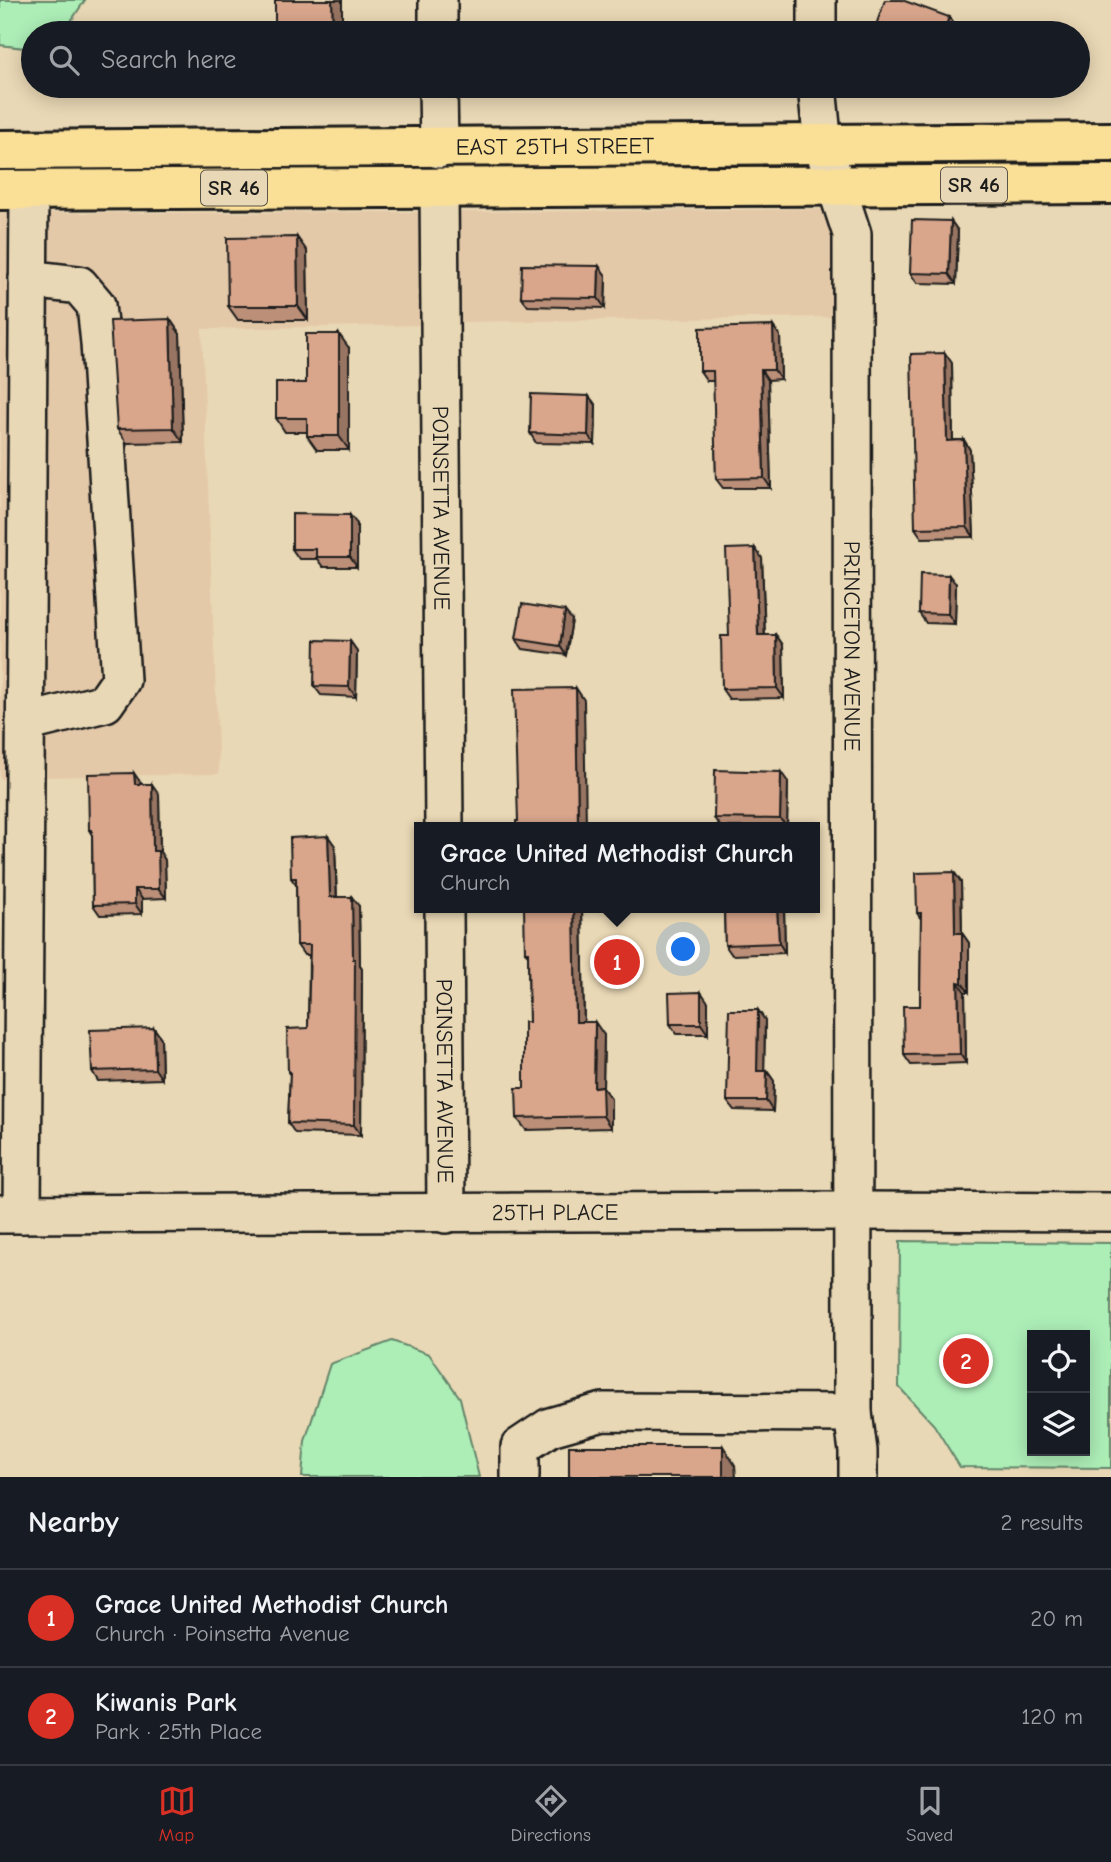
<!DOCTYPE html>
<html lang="en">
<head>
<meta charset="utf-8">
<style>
	body { margin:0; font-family:"Comic Neue",sans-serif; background:#20242c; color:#f1f3f6 }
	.controls { position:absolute; right:21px; bottom:21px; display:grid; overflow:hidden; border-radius:0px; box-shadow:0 4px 18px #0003 }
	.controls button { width:63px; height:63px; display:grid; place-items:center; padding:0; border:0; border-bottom:2px solid #363941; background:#171b24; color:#f1f3f6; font:35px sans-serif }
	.you { position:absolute; left:684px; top:950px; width:24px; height:24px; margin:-18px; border:5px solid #fff; border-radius:50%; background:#1a73e8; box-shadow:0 0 0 10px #1a73e833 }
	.badge { display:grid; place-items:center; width:46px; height:46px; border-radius:50%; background:#d93025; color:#fff; font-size:23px; font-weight:700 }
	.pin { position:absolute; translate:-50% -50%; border:4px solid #fff; box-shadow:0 2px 7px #0006 }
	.popup { position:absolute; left:414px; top:822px; width:406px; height:91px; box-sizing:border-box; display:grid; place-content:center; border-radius:0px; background:#171b24; filter:drop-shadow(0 2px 5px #0005); font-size:23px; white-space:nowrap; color:#9ea1a6 }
	.popup b { font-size:26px; color:#f1f3f6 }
	.popup::after { content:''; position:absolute; left:50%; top:100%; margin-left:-14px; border:14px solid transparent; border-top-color:#171b24 }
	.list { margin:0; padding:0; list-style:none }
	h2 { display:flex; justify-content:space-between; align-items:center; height:91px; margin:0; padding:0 28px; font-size:30px }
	h2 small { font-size:23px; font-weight:400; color:#9ea1a6 }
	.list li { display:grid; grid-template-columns:46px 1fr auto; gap:21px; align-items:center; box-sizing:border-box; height:98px; padding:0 28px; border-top:2px solid #363941 }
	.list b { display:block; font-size:26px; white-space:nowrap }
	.list p { margin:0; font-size:23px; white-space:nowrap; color:#9ea1a6 }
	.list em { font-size:23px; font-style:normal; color:#9ea1a6 }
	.icon { flex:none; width:38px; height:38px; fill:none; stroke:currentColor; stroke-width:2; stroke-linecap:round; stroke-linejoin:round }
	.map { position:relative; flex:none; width:1111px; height:1477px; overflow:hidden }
	.search { position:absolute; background:#171b24; box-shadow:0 4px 18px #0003; left:21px; right:21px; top:21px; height:77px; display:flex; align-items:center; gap:18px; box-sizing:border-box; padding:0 24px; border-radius:38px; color:#9ea1a6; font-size:26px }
	.sheet { height:287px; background:#171b24 }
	nav { display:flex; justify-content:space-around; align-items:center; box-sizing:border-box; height:98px; border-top:2px solid #363941; background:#171b24; font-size:19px; color:#9ea1a6 }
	nav a { display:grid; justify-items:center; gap:4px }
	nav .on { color:#d93025 }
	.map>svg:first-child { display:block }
	.built { fill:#e4c9a9 }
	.green { fill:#adeeb7; stroke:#64856a; stroke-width:2; fill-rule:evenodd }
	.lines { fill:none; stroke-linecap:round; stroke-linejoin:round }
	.minor-casing { stroke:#1c1c1c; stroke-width:42 }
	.major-casing { stroke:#1c1c1c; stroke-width:44 }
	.minor { stroke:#e9d8b5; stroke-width:37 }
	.major { stroke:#fadf96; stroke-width:38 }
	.wall { fill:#bb8f78; stroke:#1c1c1c; stroke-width:2 }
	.shaded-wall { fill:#987462; stroke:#1c1c1c; stroke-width:2 }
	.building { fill:#d9a68c; stroke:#1c1c1c; stroke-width:2 }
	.labels { text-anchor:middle; stroke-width:5; stroke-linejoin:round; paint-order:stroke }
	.shield { fill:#e9d8b5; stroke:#5a544a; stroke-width:2 }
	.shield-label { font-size:21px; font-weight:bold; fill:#1c1c1c }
	.street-label { font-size:23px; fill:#1c1c1c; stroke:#e9d8b5 }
</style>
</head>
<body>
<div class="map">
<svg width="1111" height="1477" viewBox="0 0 1111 1477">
	<rect width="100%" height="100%" fill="#e9d8b5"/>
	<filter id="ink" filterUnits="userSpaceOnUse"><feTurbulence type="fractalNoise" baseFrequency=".0143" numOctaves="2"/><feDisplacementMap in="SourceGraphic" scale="14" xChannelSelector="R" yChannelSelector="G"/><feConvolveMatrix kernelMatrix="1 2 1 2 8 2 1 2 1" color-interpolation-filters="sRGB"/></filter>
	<g filter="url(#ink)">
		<path class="built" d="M824,209L837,237L838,317L457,322L455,212Z
			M423,212L426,325L202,329L219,774L39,777L44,213Z
			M0,213H12V779H0Z"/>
		<path class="green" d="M0,0H85L63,33H33V49L0,45Z
			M900,1241L1111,1243V1468L960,1467L934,1425L899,1387ZM1085,1335V1451H1032V1335Z
			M392,1341L429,1354L460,1398L479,1477H302L305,1441L330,1364Z"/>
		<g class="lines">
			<defs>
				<g id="minor">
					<path d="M438,0V33"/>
					<path d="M817,0V33"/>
					<path d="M438,86L439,149"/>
					<path id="s1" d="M817,86L823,146L852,234L853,1413L858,1451V1477"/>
					<path id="s2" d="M439,188L444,827"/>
					<path d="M25,723L105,703L121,680L100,343L96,305L79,285L28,279"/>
					<path id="s3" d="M444,908L446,1214"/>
					<path id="s4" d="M0,1214L853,1211L1111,1212"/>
					<path d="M22,1214L29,190"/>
					<path d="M520,1477V1447L550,1427L603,1412L853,1413"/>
				</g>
				<g id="major">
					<path id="s5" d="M0,150L1111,142"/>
					<path d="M0,190L1111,184"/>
				</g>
			</defs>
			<use href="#minor" class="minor-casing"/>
			<use href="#major" class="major-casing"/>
			<use href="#minor" class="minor"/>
			<use href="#major" class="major"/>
		</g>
		<path class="wall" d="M949,17L956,27L954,33H878L875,28Z
			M280,86H343L344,94L286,95Z
			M951,221L958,231L956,284L917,283L910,273Z
			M307,251L308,320H238L228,306Z
			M599,266L606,276L605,308L528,306L521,297Z
			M170,319L180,334L183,442L127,443L117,429Z
			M780,336L781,379L768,380L771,488H723L716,479L714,381H707L700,371Z
			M349,348V450H317L307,436V432H285L276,418L306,383Z
			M952,363L953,440H964L970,450L974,537L922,538L915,528Z
			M596,405L595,444L536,443L530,433Z
			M357,524V567H323L317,559H299L292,549Z
			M762,558L765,635H776L783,645L784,698L729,699L722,689L729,636Z
			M956,584L955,624L926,623L919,613Z
			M572,620L566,655L523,649L516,639Z
			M350,641L357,651L356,697L321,695L314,686Z
			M788,782L787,827H721L714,818Z
			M141,783L159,794L160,852L165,860L166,898L142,899V914L100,915L93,905L92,835L89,830Z
			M328,836L335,846L337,897L359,906L360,966L362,969L361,1135L295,1133L288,1123L290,1075L288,1072L308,1028L309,955H304L297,945L296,885L291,878Z
			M954,872L961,882L962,933L969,943V992H965L966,1063L911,1065L904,1055L920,1006L921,919L917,913Z
			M582,908L584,1022L604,1035L603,1088L611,1099V1128L526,1130L517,1118L524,1088L529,1022L528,955L525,952Z
			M724,908H784L785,953L732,955L725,945Z
			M708,1002V1034H677L670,1024Z
			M758,1010L765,1020L764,1071H767L774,1081L773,1111L734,1110L727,1101Z
			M154,1028L161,1038L162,1079L98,1081L92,1071Z"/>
		<path class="shaded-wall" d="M332,0H342V33H333Z
			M949,17L956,27L954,33H943Z
			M338,86H343L344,94Z
			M951,221L958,231L956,284L949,274Z
			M297,237L307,251L308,320L298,306Z
			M599,266L606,276L605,308L598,298Z
			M170,319L180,334L183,442L173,428Z
			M773,326L780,336L781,379L774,370Z
			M339,334L349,348V450L339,436Z
			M945,353L952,363L953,450L947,441Z
			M761,370L768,380L771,488L764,478Z
			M589,396L596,405L595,444L588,435Z
			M964,440L970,450L974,537L967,527Z
			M350,515L357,524V567L350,557Z
			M755,548L762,558L765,645L758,635Z
			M949,575L956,584L955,624L948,614Z
			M565,611L572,620L566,655L560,646Z
			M776,635L783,645L784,698L777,688Z
			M350,641L357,651L356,697L349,687Z
			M576,688L584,700L586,827H578Z
			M781,772L788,782L787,827L780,819Z
			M134,773L141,783V794L135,784Z
			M152,784L159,794L160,852L165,860L166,898L159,889L153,851Z
			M328,836L335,846L337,907L330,897Z
			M954,872L961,882L962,943L955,933Z
			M135,889L142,899V914L135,904Z
			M352,897L359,906L360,966L362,969L361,1135L354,1125Z
			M574,908H582L584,1034L576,1022Z
			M777,908H784L785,953L779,943Z
			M962,933L969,943V992L962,983Z
			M958,982L965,992L966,1063L960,1054Z
			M701,992L708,1002V1034L701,1024Z
			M758,1010L765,1020L764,1081L757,1071Z
			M595,1022L604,1035L603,1088L611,1099V1128L603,1116L594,1087Z
			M154,1028L161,1038L162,1079L155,1069Z
			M767,1071L774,1081L773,1111L766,1101Z
			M723,1446L735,1465L736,1477H723Z"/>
		<path class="building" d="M275,0H332L333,33H275Z
			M885,0H902L949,17L943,33H889L875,28Z
			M912,220L951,221L949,274L910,273Z
			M297,237L298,306H228L227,238Z
			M522,265L599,266L598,298L521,297Z
			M170,319L173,428L117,429L110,321Z
			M773,326L774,370H761L764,478L716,479L713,371H700V328Z
			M306,334H339V436H307V418H276V383H306Z
			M945,353L947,441L964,440L967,527L915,528L911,354Z
			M531,394L589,396L588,435L530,433Z
			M292,514L350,515V557H316V549H292Z
			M755,548L758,635H776L777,688L722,689L721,636H729L726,549Z
			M920,574L949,575L948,614L919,613Z
			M522,604L565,611L560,646L516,639Z
			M315,640L350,641L349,687L314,686Z
			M576,688L578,827H516V821H518L514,689Z
			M715,770L781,772L780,819L714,818Z
			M134,773L135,784H152L153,851H158L159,889H135V904L93,905L92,830H89L88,774Z
			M328,836L330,897H352L353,959H355L354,1125L288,1123L290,1072H288L287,1029L308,1028L310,945H297L296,878H291L290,838Z
			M954,872L955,933H962V983L958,982L960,1054L904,1055L903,1006H920L921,913H917L916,873Z
			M524,908H574L576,1022H595L594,1087L602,1086L603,1116L517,1118L516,1088H524V1022H529L528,952H525Z
			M724,908H777L779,943L725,945Z
			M701,992V1024H670L669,993Z
			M729,1010H758L757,1071H767L766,1101H727Z
			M154,1028L155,1069L92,1071L90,1030Z
			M569,1446H723V1477H569Z"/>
	</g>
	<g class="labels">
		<g class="shield">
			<rect x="941" y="167.5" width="66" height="35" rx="5"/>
			<rect x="201" y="170.5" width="66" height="35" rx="5"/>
		</g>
		<g class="shield-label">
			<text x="974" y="192">SR 46</text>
			<text x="234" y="195">SR 46</text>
		</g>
		<g class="street-label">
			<text dy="8" stroke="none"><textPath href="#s5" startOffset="555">EAST 25TH STREET</textPath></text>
			<text dy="8" stroke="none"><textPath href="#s2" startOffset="320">POINSETTA AVENUE</textPath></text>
			<text dy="8" stroke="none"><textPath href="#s1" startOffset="565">PRINCETON AVENUE</textPath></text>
			<text dy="8" stroke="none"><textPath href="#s3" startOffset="173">POINSETTA AVENUE</textPath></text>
			<text dy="8" stroke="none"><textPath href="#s4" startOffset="555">25TH PLACE</textPath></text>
		</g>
	</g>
</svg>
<div class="controls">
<button><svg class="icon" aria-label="locate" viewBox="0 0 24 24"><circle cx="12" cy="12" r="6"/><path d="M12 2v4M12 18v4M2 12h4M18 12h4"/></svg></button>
<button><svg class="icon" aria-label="layers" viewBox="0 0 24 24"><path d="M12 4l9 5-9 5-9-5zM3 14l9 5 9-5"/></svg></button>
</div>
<div class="you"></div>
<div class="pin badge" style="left:617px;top:962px">1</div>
<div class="popup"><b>Grace United Methodist Church</b>Church</div>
<div class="pin badge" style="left:966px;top:1361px">2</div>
<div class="search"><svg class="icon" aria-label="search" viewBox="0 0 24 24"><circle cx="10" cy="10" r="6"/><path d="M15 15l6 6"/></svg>Search here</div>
</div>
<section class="sheet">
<h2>Nearby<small>2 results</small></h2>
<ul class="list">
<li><span class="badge">1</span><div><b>Grace United Methodist Church</b><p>Church · Poinsetta Avenue</p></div><em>20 m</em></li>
<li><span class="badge">2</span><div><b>Kiwanis Park</b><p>Park · 25th Place</p></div><em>120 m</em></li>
</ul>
</section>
<nav>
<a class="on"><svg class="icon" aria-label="map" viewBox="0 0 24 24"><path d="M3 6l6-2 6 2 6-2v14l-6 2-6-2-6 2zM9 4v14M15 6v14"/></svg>Map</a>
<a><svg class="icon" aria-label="directions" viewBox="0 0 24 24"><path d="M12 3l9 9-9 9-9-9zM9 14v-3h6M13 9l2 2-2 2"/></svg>Directions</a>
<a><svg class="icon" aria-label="saved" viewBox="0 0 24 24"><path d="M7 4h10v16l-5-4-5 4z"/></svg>Saved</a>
</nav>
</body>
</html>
